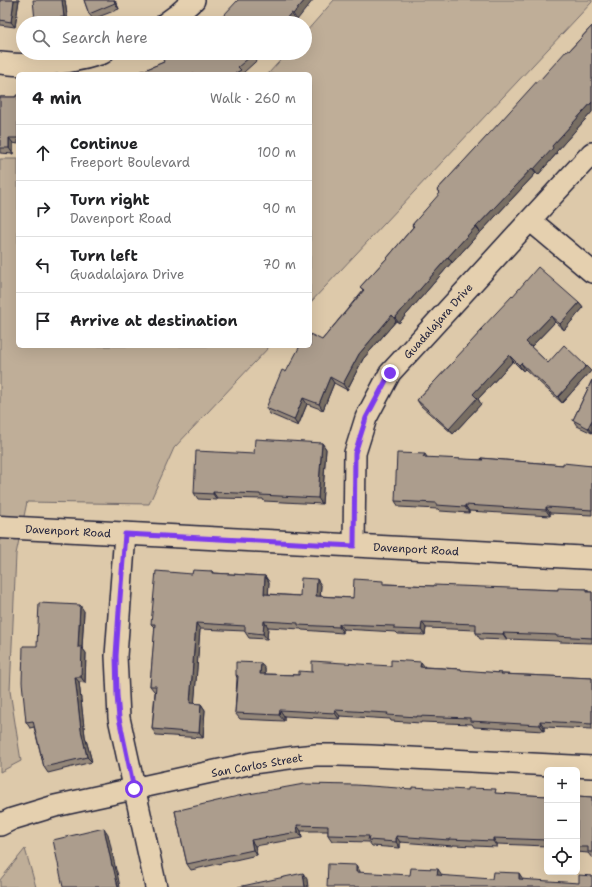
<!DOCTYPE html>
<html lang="en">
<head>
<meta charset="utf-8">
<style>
	body { margin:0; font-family:"Shantell Sans",sans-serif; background:#f2f2f2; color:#202124 }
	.controls { position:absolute; right:12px; bottom:12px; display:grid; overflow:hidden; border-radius:6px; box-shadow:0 4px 16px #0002 }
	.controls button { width:36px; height:36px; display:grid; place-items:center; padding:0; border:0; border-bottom:1px solid #e0e0e0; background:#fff; color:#202124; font:20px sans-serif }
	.stop { position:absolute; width:12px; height:12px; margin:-9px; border:3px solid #7c3aed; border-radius:50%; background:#fff }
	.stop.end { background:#7c3aed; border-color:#fff; box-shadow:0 1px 4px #0008 }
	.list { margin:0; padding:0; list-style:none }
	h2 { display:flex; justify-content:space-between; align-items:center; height:52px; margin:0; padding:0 16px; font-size:17px }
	h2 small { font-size:13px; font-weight:400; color:#757577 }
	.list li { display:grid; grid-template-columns:26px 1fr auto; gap:12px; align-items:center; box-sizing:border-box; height:56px; padding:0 16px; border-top:1px solid #e0e0e0 }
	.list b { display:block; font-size:15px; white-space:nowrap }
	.list p { margin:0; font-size:13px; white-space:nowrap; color:#757577 }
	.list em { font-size:13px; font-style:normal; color:#757577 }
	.icon { flex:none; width:22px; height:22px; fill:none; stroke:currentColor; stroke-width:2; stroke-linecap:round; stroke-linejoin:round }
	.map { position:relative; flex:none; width:592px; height:887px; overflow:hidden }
	.search { position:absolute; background:#fff; box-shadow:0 4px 16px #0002; left:16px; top:16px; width:296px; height:44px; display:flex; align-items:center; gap:10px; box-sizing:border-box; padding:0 14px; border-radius:22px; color:#757577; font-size:15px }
	.panel { position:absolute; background:#fff; box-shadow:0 4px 16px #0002; left:16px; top:72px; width:296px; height:276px; border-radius:6px }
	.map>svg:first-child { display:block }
	.green { fill:#bfae98; stroke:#70686a }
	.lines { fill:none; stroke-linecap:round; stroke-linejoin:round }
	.minor-casing { stroke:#22223b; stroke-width:24 }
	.tertiary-casing { stroke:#22223b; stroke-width:25 }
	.minor { stroke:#e5d0af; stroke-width:21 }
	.tertiary { stroke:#e5d0af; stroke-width:22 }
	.wall { fill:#948779; stroke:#22223b }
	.shaded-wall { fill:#786e63; stroke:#22223b }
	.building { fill:#ac9d8d; stroke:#22223b }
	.route { stroke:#7c3aed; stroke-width:5 }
	.labels { text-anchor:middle; stroke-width:3; stroke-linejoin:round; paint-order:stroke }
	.street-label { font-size:11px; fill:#22223b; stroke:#e5d0af }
</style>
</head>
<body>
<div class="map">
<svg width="592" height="887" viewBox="0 0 592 887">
	<rect width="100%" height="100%" fill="#ddc9aa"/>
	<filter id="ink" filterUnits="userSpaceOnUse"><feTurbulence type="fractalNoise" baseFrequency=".025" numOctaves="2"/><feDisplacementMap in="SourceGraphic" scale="8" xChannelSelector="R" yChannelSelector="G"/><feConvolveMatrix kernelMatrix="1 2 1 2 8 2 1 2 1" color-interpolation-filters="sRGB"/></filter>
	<g filter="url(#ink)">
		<path class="green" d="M334,0H592V2L310,303V74H268L287,53H305V33Z
			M0,159H18V346H270L174,448L149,504L27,502L16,554L10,691L21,761L0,772Z
			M25,849L36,887H0V880Z"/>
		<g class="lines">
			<defs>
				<path id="minor" d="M166,23L177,15L194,0
					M0,63C34,67 70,64 103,53
					M530,220L592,272
					M125,534L116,656L119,718L156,887
					M354,546L355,453L366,418L390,373L530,220L592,153
					M0,825L12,819L55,806L252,763L296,757L316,755H338L371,756L592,767"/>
				<path id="tertiary" d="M0,527L592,558"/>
			</defs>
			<use href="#minor" class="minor-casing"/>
			<use href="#tertiary" class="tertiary-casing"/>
			<use href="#minor" class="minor"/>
			<use href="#tertiary" class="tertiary"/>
		</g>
		<path class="wall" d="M0,0H19L15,27L0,25Z
			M65,0L68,23H37L35,20Z
			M84,0H115L119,9L93,19L89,14Z
			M592,26V112L556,152L557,153L538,175L536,173L480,233V232L452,263V262L399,323L396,321L363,359L347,390L334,383L323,410L307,404L298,426L270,414L266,408L286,372L322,340L363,290L360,287L388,257L413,227L412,225L440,194L437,190L540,80L569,51Z
			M173,53H265L243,73L244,74H135L164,62Z
			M18,95V144L13,143V154L0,153V97H16Z
			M512,297L579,303L583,308L564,330L555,322L531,347L548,363L586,366L591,371L562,403L525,369L523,371L513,361L478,399L481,404L453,434L421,406L417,400L455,360Z
			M592,380V433L577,426L573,420Z
			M322,443L326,449L322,504L264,501L263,499L217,498V500L198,499L194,493L254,454Z
			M428,458L482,460L481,458L563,465L592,466V515L550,513V516L469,511V513L440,511L438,509L399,507L395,501Z
			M212,571L213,573L265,576L269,582L268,594L300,596L321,585L320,596L353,598L385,584L434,586L558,590L587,589L589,592H592V643L560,642L559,641L507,639V640L480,639L476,633V630L426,628L425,635L398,634L396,632L343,629V633L302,630L301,629L268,627L267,639L249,638L245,632V631L200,629L194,704H201L205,710L203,738L156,735L152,729L155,692L154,691L150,686L155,628L151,624L192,574Z
			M84,611L82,648L86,653L85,683L79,682L85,736L92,762L48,773L44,767L34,727L30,728L26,722L37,646Z
			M391,666L425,667L461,669L462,671L501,673L502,674L592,678V729L544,727V731L474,727L472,724L421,722V723L391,721L390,719L340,716L339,719L284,716V721L240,719L235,713L237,678L236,675L265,669V674L299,675L312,672Z
			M412,789L547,796V846L497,844V847L453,845V846L400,842V848L372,846L369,842L332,841L328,835V831H301L302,838L255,846L257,855L191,870L187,864L175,811Z
			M577,796L592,797V858L588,853L577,852Z"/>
		<path class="shaded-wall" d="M14,0H19L15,27L11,22Z
			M62,0H65L68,23L64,17Z
			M114,0H115L119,9L115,3Z
			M305,0H313L297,20L293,14Z
			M291,13L295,19L291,23H282Z
			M261,53H265L263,56Z
			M592,102V112L556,152L557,153L538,175L534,169L552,146Z
			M9,138L13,143V154L9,148Z
			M532,168L536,173L480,233L476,227Z
			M476,226L480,232L452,263L448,257Z
			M448,257L452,262L399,323L395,318Z
			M579,303L583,308L564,330L560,324Z
			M392,315L396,321L363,359L347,390L343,384L359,354Z
			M551,316L555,322L530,348L526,342Z
			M509,355L513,361L478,399L481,404L453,434L449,429L473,394Z
			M521,363L525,369L523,371L519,365Z
			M586,366L591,371L562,403L558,397Z
			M330,377L334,383L323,410L319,404Z
			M303,398L307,404L298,426L294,420Z
			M592,420V433L588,428Z
			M322,443L326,449L322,504L318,498Z
			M425,454L429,460L423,457Z
			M213,492L217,498V500L213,494Z
			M465,505L469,511V513L465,507Z
			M546,507L550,513V516L546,510Z
			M265,576L269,582L268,600L264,594Z
			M317,579L321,585L320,602L316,596Z
			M80,605L84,611L82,648L86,653L85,683L81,677L78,647Z
			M264,621L268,627L267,639L263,634Z
			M422,622L426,628L425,635L421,630Z
			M196,623L200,629L194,709L190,703Z
			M339,624L343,629V633L339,627Z
			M503,633L507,639V640L503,634Z
			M421,662L425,667H420Z
			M261,663L265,669V679L260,674Z
			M75,677L79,682L85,736L92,762L87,757L81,730Z
			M201,704L205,710L203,738L199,733Z
			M280,710L284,716V721L279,715Z
			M335,710L340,716L339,719L335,713Z
			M540,721L544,727V731L540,725Z
			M297,825L301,831L302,838L298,832Z
			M104,828L108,834L116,870L117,872L120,887H118L112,866Z
			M396,836L400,842V848L396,842Z
			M493,838L497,844V847L493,841Z
			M251,840L255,846L257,855L253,850Z
			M356,865L360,871V877L356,872Z
			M438,869L442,875L441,881L437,875Z
			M303,873L307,879L308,887H305Z
			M519,873L523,879V885L519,879Z"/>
		<path class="building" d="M0,0H14L11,22L0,20Z
			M33,0H62L64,17L35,20Z
			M84,0H114L115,3L89,14Z
			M238,0H305L293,14L291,13L282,23H215L223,16Z
			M592,26V102L552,146L553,148L534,169L532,168L476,227V226L448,257L395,318L392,315L359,354L343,384L330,377L319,404L303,398L294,420L266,408L282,370L286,372L300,346H310V334L322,340L364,290L360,287L388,257L414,226L412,225L440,193L437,190L501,121L539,79L540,80L567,50L569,51Z
			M173,53H255L238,67L241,70L234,74H135L164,62L163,60Z
			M16,95H18V138H9V148H0V97H16Z
			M538,267L579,303L560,324L551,316L526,342L548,363L564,345L586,366L558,397L521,363L519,365L509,355L473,394L477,398L449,429L417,400L455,360V359L482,330L481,329L512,296V297Z
			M592,380V420L588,428L573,420Z
			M255,439L322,443L318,498L260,495V494L213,492V494L194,493L196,451L254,454Z
			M397,453L425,454L423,457L483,460L481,458L563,465V463L592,466V510L546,507V510L465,505V507L436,505V503L395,501Z
			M193,570L212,571V573L265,576L264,594L300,596L301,578L317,579L316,596L353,598L354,579L383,581V584L434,586V585L558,590V588L587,589V592H592V638L556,636V635L503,633V634L476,633V624L422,622L421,630L394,629V626L339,624V627L298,625V623L264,621L263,634L245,632V626L196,623L190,703L201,704L199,733L152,729L156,686H150L155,624H151L156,571L192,574Z
			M39,603L80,605L78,647H82L81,677H75L81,730L87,757L44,767L33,721L26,722L22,682L23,646H37Z
			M391,660L421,662L420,667L461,669V670L501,673V674L592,678V724L540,721V725L470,721V718L417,716V717L387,715L388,713L335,710V713L280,710L279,715L235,713L238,676L236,675V662L261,663L260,674L299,675V671L312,672V661L391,666Z
			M304,784L356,785L412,789V787L467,790V788L496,789L495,793L547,796V840L493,838V841L449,839V840L396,836V842L368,840L369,836L328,835V826L297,825L298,832L251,840L253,850L187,864L175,811L238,796Z
			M577,796L592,797V852H588V847H577Z
			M104,828L112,866H113L118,887H63L53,840Z
			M328,864L356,865V872L410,875L411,868L438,869L437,875L492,879L493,872L519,873V879L579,883V875L592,876V887H327Z
			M303,873L305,887H238Z"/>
	</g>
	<g class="lines" filter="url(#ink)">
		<path class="route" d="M134,789L119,718L117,695L116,656L119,611L125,534L354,546L355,453L366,418L390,373"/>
	</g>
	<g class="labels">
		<g class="street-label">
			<text transform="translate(438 321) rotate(-48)" y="4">Guadalajara Drive</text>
			<text transform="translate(68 531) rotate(3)" y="4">Davenport Road</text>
			<text transform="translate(416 549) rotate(3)" y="4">Davenport Road</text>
			<text transform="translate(257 765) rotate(-10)" y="4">San Carlos Street</text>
		</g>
	</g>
</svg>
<div class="controls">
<button>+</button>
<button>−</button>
<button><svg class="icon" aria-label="locate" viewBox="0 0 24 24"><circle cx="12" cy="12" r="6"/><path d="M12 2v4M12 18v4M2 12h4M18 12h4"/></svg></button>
</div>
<div class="stop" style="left:134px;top:789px"></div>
<div class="stop end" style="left:390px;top:373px"></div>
<div class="search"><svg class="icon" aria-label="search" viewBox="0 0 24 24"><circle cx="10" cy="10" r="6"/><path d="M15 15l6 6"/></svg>Search here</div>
<section class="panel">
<h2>4 min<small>Walk · 260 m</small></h2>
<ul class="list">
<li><svg class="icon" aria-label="ahead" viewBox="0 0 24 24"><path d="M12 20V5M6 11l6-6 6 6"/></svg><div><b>Continue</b><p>Freeport Boulevard</p></div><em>100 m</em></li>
<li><svg class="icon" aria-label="right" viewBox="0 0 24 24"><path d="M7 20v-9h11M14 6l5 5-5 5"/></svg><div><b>Turn right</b><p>Davenport Road</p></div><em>90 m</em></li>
<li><svg class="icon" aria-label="left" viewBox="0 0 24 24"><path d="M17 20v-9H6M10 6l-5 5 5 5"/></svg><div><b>Turn left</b><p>Guadalajara Drive</p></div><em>70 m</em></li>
<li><svg class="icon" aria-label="arrive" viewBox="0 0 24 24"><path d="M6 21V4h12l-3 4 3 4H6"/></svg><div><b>Arrive at destination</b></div></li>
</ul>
</section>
</div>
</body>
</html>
